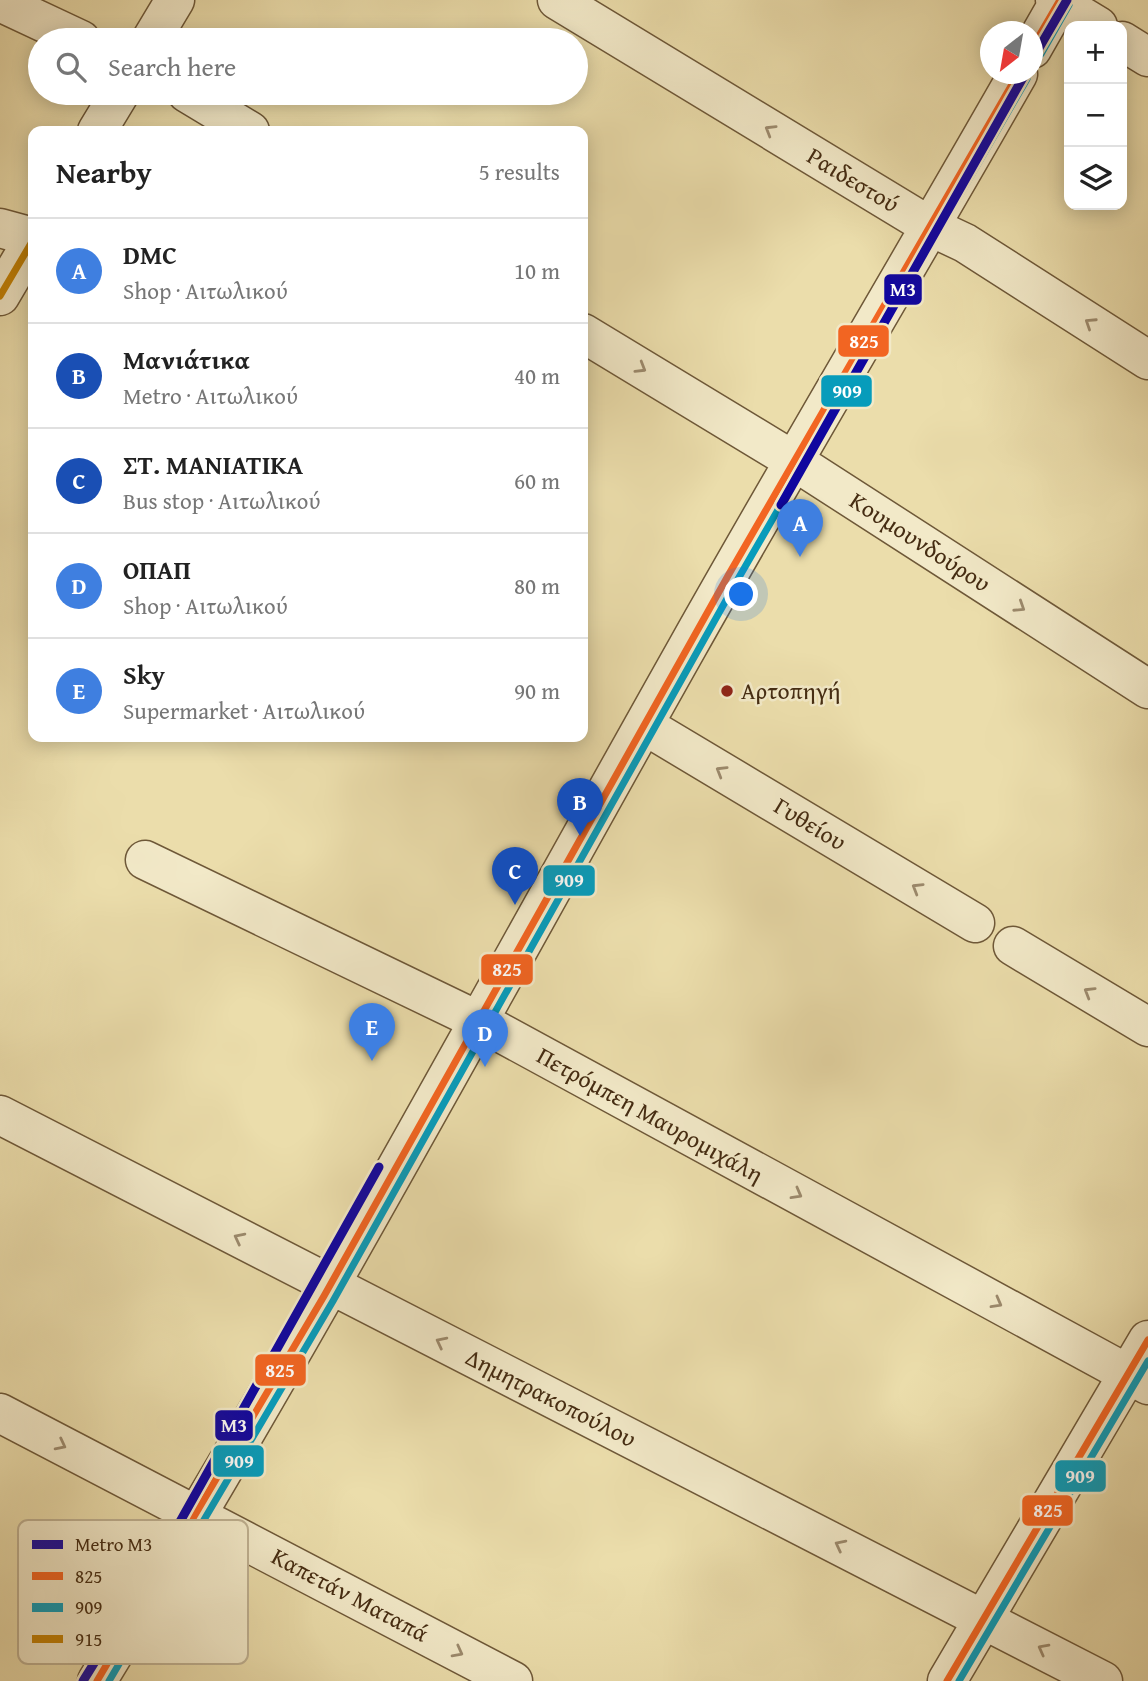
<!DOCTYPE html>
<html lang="en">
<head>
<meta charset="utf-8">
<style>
	body { margin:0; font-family:"Gentium Book Plus",serif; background:#f2f2f2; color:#222 }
	.controls { position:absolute; right:21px; top:21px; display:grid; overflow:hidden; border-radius:14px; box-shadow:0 4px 18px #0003 }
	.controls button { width:63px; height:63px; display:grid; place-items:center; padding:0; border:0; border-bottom:2px solid #e0e0e0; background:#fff; color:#222; font:35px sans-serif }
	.compass { position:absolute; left:980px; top:21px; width:63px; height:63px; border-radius:50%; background:#fff; box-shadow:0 4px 18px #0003; rotate:211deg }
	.you { position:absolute; left:742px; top:595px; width:24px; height:24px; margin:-18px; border:5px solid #fff; border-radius:50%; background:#1a73e8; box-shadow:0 0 0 10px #1a73e833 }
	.badge { display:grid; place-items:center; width:46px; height:46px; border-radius:50%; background:#111827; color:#fff; font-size:23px; font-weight:700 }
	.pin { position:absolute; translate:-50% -58px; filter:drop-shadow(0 2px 4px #0008) }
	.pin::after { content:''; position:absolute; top:37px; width:24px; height:21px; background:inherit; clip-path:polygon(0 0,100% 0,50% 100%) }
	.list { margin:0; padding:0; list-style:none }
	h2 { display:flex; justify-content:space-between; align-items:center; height:91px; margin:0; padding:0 28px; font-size:30px }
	h2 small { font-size:23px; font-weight:400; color:#767676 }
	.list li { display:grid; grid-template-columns:46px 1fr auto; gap:21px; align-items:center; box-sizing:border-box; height:105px; padding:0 28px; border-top:2px solid #e0e0e0 }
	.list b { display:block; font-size:26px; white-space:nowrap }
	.list p { margin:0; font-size:23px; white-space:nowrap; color:#767676 }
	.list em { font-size:23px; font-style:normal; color:#767676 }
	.icon { flex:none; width:38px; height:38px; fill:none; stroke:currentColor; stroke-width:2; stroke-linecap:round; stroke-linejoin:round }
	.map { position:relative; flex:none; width:1148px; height:1681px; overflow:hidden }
	.search { position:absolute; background:#fff; box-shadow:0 4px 18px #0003; left:28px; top:28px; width:560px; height:77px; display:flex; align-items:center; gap:18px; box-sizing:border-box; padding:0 24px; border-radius:38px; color:#767676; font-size:26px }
	.panel { position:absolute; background:#fff; box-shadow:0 4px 18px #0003; left:28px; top:126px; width:560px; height:616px; border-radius:14px }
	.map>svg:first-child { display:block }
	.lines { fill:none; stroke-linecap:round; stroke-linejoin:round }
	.minor-casing { stroke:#6e5838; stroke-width:41 }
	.minor { stroke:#f2e9c8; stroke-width:38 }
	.bus-1-casing { stroke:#f2e9c8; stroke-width:12 }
	.bus-2-casing { stroke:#f2e9c8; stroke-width:12 }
	.bus-3-casing { stroke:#f2e9c8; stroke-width:12 }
	.bus-1 { stroke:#f26522; stroke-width:7 }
	.bus-2 { stroke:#079cbb; stroke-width:7 }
	.bus-3 { stroke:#c28105; stroke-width:7 }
	.metro-1-casing { stroke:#f2e9c8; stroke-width:14 }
	.metro-1 { stroke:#10069f; stroke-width:9 }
	.oneway { stroke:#9c8a6d }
	.poi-dot { fill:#8f2418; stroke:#f2e9c8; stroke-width:2.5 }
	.labels { text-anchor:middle; stroke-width:5; stroke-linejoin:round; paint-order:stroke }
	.street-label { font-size:24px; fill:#452c12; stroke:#f2e9c8 }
	.poi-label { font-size:24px; fill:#452c12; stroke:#f2e9c8; text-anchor:start }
	.key { fill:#f2e9c8; stroke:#beb091; stroke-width:2 }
	.key-label { font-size:19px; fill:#452c12 }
	.line-badge { stroke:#f2e9c8; stroke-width:2.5 }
	.badge-label { font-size:19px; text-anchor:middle; font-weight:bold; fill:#fff }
</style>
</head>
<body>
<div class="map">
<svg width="1148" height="1681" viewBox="0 0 1148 1681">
	<rect width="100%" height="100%" fill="#ebddab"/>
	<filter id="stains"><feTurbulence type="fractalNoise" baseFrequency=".00286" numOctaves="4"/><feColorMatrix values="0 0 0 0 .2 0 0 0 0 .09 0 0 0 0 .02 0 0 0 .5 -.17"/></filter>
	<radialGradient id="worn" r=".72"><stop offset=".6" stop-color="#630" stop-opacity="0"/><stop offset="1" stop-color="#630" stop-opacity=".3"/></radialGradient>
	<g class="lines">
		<defs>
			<path id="minor" d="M557,0L931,227L965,243L1148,360
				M1055,0L1098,26
				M0,2L81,40
				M151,40L175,0
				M1122,41L1148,57
				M1032,49L1060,0
				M187,93L250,131
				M97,131L120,93
				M0,228L33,237
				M0,296L33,240
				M583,333L794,461L1148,689
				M644,725L975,923
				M145,860L479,1021L1148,1385
				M1013,946L1148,1027
				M0,1115L1103,1681
				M0,1413L513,1681
				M97,1681C305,1342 493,992 688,646C796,454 909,265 1018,74
				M947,1681L1148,1340"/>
		</defs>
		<use href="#minor" class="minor-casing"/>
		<use href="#minor" class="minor"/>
		<defs>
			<path id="bus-1" d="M1032,48L1060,0
				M97,1681L324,1296L729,574L1018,74
				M947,1681L1148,1340"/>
			<path id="bus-2" d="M1041,54L1069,5
				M109,1681L333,1301L738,579L1027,79
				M959,1681L1148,1361"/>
			<path id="bus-3" d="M0,296L33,240"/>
		</defs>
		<use href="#bus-1" class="bus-1-casing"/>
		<use href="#bus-2" class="bus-2-casing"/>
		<use href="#bus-3" class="bus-3-casing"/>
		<use href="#bus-1" class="bus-1"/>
		<use href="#bus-2" class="bus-2"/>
		<use href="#bus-3" class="bus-3"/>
		<defs>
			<path id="metro-1" d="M1032,60L1067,0
				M781,505L1025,74
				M83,1681L163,1552L379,1167"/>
		</defs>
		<use href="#metro-1" class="metro-1-casing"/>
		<use href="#metro-1" class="metro-1"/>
	</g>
	<defs><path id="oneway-chevron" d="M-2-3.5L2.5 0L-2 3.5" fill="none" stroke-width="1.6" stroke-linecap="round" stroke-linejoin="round" transform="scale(1.75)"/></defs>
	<g class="oneway">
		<use href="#oneway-chevron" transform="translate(770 130) rotate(-149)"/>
		<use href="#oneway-chevron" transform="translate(1090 323) rotate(-147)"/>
		<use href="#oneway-chevron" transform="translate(641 368) rotate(31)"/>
		<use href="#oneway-chevron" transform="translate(1020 607) rotate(33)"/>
		<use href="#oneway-chevron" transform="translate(721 771) rotate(-149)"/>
		<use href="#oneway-chevron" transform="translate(917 888) rotate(-149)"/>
		<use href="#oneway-chevron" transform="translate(1089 992) rotate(-149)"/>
		<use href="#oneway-chevron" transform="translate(797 1194) rotate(29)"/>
		<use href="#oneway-chevron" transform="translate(239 1238) rotate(-153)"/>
		<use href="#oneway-chevron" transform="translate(997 1303) rotate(29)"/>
		<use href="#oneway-chevron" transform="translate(441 1342) rotate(-153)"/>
		<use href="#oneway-chevron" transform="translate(61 1445) rotate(27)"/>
		<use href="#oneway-chevron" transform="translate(840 1545) rotate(-153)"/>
		<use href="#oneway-chevron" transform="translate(1043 1649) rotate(-152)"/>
		<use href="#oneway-chevron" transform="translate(458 1652) rotate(28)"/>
	</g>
	<circle class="poi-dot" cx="727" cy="691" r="7"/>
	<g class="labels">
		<g class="street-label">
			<text transform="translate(853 180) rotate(31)" y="8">Ραιδεστού</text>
			<text transform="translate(920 542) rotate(33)" y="8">Κουμουνδούρου</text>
			<text transform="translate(810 824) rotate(31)" y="8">Γυθείου</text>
			<text transform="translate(650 1115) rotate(29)" y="8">Πετρόμπεη Μαυρομιχάλη</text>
			<text transform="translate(551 1398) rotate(27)" y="8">Δημητρακοπούλου</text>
			<text transform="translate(350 1595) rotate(28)" y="8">Καπετάν Ματαπά</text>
		</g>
		<g class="poi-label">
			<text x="741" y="699">Αρτοπηγή</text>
		</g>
	</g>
	<rect x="18" y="1520" width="230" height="144" rx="10" class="key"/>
	<rect x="32" y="1540" width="31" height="9" fill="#10069f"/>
	<rect x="32" y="1572" width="31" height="8" fill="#f26522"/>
	<rect x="32" y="1603" width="31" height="9" fill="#079cbb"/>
	<rect x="32" y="1635" width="31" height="8" fill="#c28105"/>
	<g class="key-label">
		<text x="75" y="1551">Metro Μ3</text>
		<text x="75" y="1583">825</text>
		<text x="75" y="1614">909</text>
		<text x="75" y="1646">915</text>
	</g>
	<g class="line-badge">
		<rect x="883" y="273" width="40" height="33" rx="7" fill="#10069f"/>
		<rect x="837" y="324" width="53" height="34" rx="7" fill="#f26522"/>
		<rect x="820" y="374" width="53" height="34" rx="7" fill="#079cbb"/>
		<rect x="542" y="864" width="54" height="33" rx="7" fill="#079cbb"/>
		<rect x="480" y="953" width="54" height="33" rx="7" fill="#f26522"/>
		<rect x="254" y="1353" width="53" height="34" rx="7" fill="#f26522"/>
		<rect x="214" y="1409" width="40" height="33" rx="7" fill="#10069f"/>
		<rect x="212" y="1444" width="53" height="34" rx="7" fill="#079cbb"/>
		<rect x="1054" y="1459" width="53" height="34" rx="7" fill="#079cbb"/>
		<rect x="1021" y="1494" width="53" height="33" rx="7" fill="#f26522"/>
	</g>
	<g class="badge-label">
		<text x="903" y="296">Μ3</text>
		<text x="864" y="348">825</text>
		<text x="847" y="398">909</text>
		<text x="569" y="887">909</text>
		<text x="507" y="976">825</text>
		<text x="280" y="1377">825</text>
		<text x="234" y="1432">Μ3</text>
		<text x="239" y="1468">909</text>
		<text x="1080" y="1483">909</text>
		<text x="1048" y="1517">825</text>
	</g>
	<rect width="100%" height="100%" filter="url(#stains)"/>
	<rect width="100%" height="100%" fill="url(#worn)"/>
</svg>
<div class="controls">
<button>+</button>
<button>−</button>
<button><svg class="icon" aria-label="layers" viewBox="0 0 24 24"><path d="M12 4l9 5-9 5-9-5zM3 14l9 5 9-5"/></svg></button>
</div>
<svg class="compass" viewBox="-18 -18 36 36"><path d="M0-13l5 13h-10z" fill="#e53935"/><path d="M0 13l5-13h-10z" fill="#767676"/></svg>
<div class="you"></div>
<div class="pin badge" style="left:800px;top:557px;background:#3f7fe0">A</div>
<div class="pin badge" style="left:580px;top:836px;background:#1a4fb4">B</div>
<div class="pin badge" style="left:515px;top:905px;background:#1a4fb4">C</div>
<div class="pin badge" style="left:485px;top:1067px;background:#3f7fe0">D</div>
<div class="pin badge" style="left:372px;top:1061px;background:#3f7fe0">E</div>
<div class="search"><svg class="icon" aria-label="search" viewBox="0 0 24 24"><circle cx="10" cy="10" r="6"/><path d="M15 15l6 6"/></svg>Search here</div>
<section class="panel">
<h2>Nearby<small>5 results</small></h2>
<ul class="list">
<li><span class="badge" style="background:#3f7fe0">A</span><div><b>DMC</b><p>Shop · Αιτωλικού</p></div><em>10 m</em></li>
<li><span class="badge" style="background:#1a4fb4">B</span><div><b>Μανιάτικα</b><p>Metro · Αιτωλικού</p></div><em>40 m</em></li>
<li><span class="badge" style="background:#1a4fb4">C</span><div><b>ΣΤ. ΜΑΝΙΑΤΙΚΑ</b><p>Bus stop · Αιτωλικού</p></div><em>60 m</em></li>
<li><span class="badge" style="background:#3f7fe0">D</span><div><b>ΟΠΑΠ</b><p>Shop · Αιτωλικού</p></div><em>80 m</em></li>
<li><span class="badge" style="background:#3f7fe0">E</span><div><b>Sky</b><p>Supermarket · Αιτωλικού</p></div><em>90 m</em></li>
</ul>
</section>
</div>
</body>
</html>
